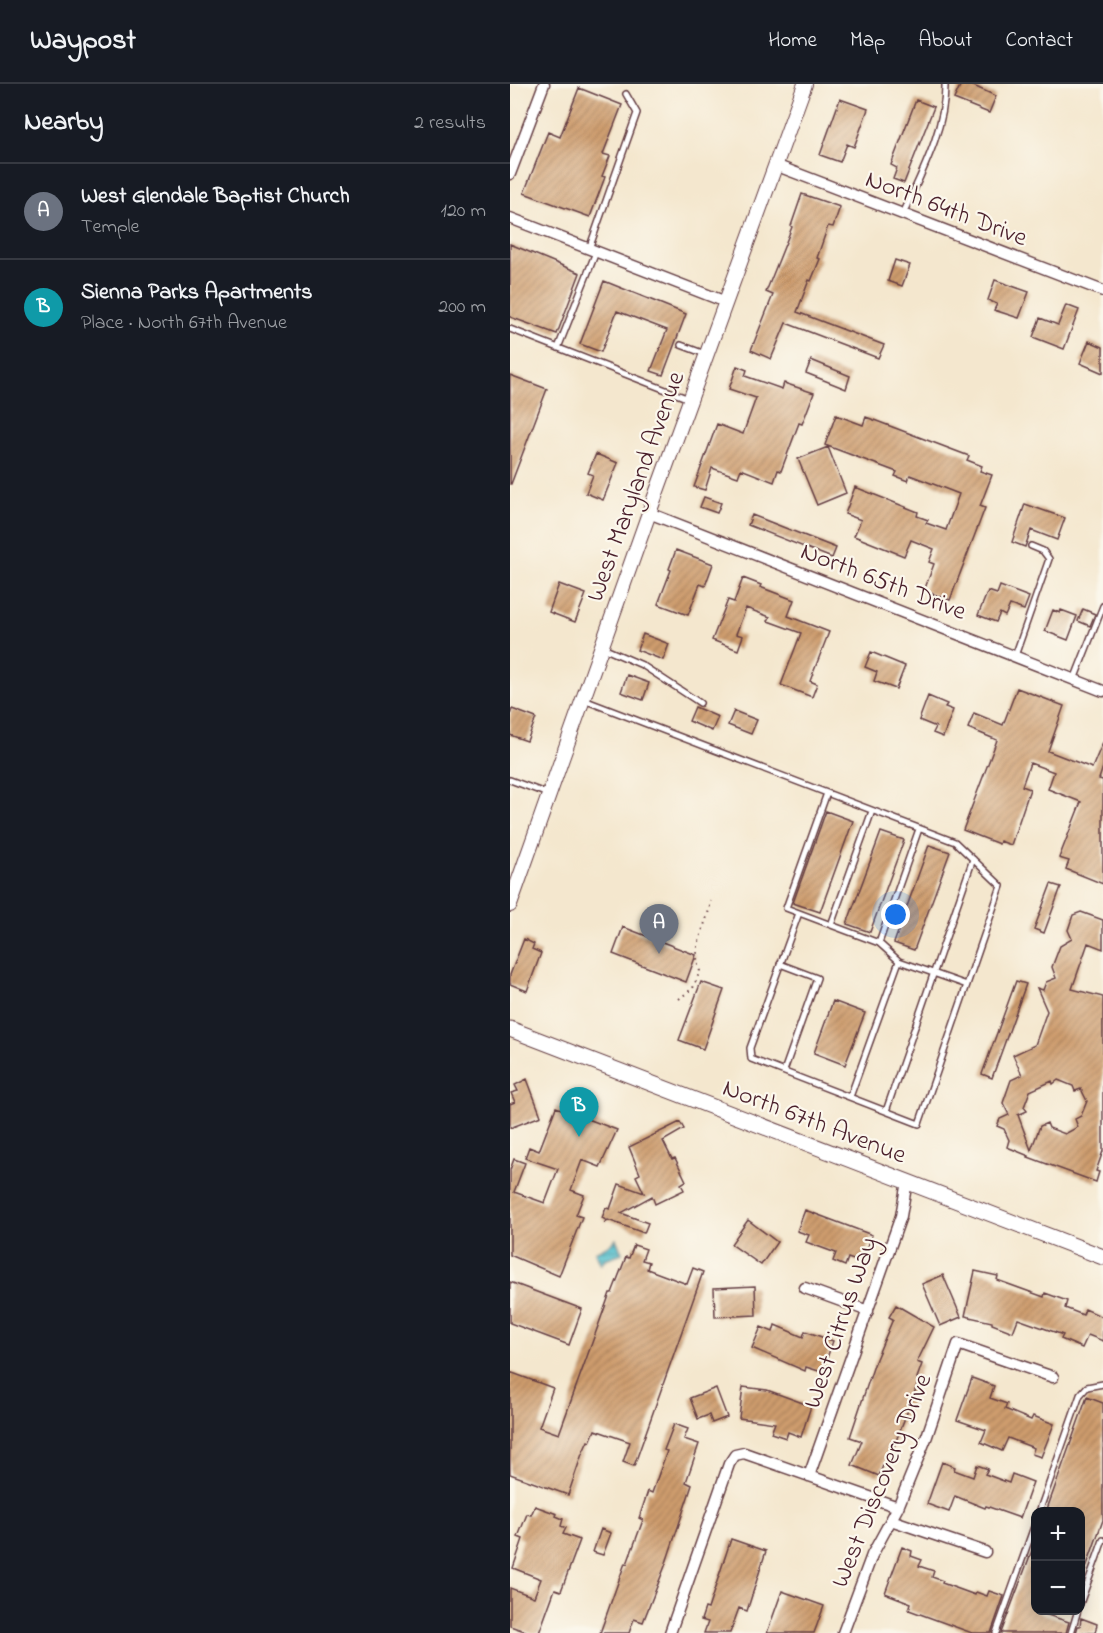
<!DOCTYPE html>
<html lang="en">
<head>
<meta charset="utf-8">
<style>
	body { margin:0; font-family:"Indie Flower",sans-serif; background:#242831; color:#f1f3f6 }
	.controls { position:absolute; right:18px; bottom:18px; display:grid; overflow:hidden; border-radius:12px; box-shadow:0 3px 15px #0003 }
	.controls button { width:54px; height:54px; display:grid; place-items:center; padding:0; border:0; border-bottom:2px solid #363941; background:#171b24; color:#f1f3f6; font:30px sans-serif }
	.you { position:absolute; left:386px; top:831px; width:21px; height:21px; margin:-15px; border:4px solid #fff; border-radius:50%; background:#1a73e8; box-shadow:0 0 0 9px #1a73e833 }
	.badge { display:grid; place-items:center; width:39px; height:39px; border-radius:50%; background:#d1495b; color:#fff; font-size:20px; font-weight:700 }
	.pin { position:absolute; translate:-50% -50px; filter:drop-shadow(0 2px 3px #0008) }
	.pin::after { content:''; position:absolute; top:32px; width:21px; height:18px; background:inherit; clip-path:polygon(0 0,100% 0,50% 100%) }
	.list { margin:0; padding:0; list-style:none }
	h2 { display:flex; justify-content:space-between; align-items:center; height:78px; margin:0; padding:0 24px; font-size:26px }
	h2 small { font-size:20px; font-weight:400; color:#9ea1a6 }
	.list li { display:grid; grid-template-columns:39px 1fr auto; gap:18px; align-items:center; box-sizing:border-box; height:96px; padding:0 24px; border-top:2px solid #363941 }
	.list b { display:block; font-size:22px; white-space:nowrap }
	.list p { margin:0; font-size:20px; white-space:nowrap; color:#9ea1a6 }
	.list em { font-size:20px; font-style:normal; color:#9ea1a6 }
	.map { position:relative; flex:none; width:593px; height:1549px; overflow:hidden }
	header { display:flex; align-items:center; gap:36px; box-sizing:border-box; height:84px; padding:0 30px; background:#171b24; border-bottom:2px solid #363941 }
	header strong { font-size:28px }
	nav { display:flex; gap:33px; margin-inline-start:auto; font-size:21px }
	main { display:flex }
	aside { flex:1; background:#171b24 }
	.map>svg:first-child { display:block }
	.water { fill:url(#water-rules); stroke:#4f707c; stroke-width:1.5 }
	.building { fill:url(#building-hatch); fill-rule:evenodd }
	.lines { fill:none; stroke-linecap:round; stroke-linejoin:round }
	.service-casing { stroke:#643d43; stroke-width:8 }
	.minor-casing { stroke:#643d43; stroke-width:13 }
	.tertiary-casing { stroke:#643d43; stroke-width:16 }
	.secondary-casing { stroke:#643d43; stroke-width:17 }
	.path { stroke:#643d43; stroke-width:2; stroke-dasharray:1.5 4.5; stroke-linecap:butt }
	.service { stroke:#fff; stroke-width:5 }
	.minor { stroke:#fff; stroke-width:10 }
	.tertiary { stroke:#fff; stroke-width:14 }
	.secondary { stroke:#fff; stroke-width:15 }
	.labels { text-anchor:middle; stroke-width:4.5; stroke-linejoin:round; paint-order:stroke }
	.street-label { font-size:26px; fill:#4a1f2b; stroke:#fbf7ec }
</style>
</head>
<body>
<header>
<strong>Waypost</strong>
<nav><a>Home</a><a>Map</a><a>About</a><a>Contact</a></nav>
</header>
<main>
<aside>
<h2>Nearby<small>2 results</small></h2>
<ul class="list">
<li><span class="badge" style="background:#6b7280">A</span><div><b>West Glendale Baptist Church</b><p>Temple</p></div><em>120 m</em></li>
<li><span class="badge" style="background:#0f9aa8">B</span><div><b>Sienna Parks Apartments</b><p>Place · North 67th Avenue</p></div><em>200 m</em></li>
</ul>
</aside>
<div class="map">
<svg width="593" height="1549" viewBox="0 0 593 1549">
	<defs>
		<pattern id="water-rules" width="6" height="5" patternUnits="userSpaceOnUse" patternTransform="scale(1.5)"><rect width="6" height="5" fill="#54c0cd"/><path d="M0 2.5h6" fill="none" stroke="#489ba7"/></pattern>
		<pattern id="building-hatch" width="6" height="6" patternUnits="userSpaceOnUse" patternTransform="scale(1.5)"><rect width="6" height="6" fill="#ce9c6d"/><path d="M-1 1l2-2M0 6l6-6M5 7l2-2" fill="none" stroke="#a97f5a"/></pattern>
	</defs>
	<rect width="100%" height="100%" fill="#fbf7ec"/>
	<filter id="ink" filterUnits="userSpaceOnUse"><feTurbulence type="fractalNoise" baseFrequency=".0167" numOctaves="2"/><feDisplacementMap in="SourceGraphic" scale="12" xChannelSelector="R" yChannelSelector="G"/><feConvolveMatrix kernelMatrix="1 2 1 2 8 2 1 2 1" color-interpolation-filters="sRGB"/></filter>
	<filter id="wash" filterUnits="userSpaceOnUse"><feTurbulence type="fractalNoise" baseFrequency=".008" numOctaves="4" result="noise"/><feDisplacementMap in="SourceGraphic" scale="24" xChannelSelector="R" yChannelSelector="G"/><feGaussianBlur stdDeviation="1.35" result="paint"/><feColorMatrix in="noise" values="0 0 0 0 0 0 0 0 0 0 0 0 0 0 0 0 0 1.4 0 .05"/><feComposite in="paint" operator="in"/></filter>
	<g filter="url(#wash)">
		<rect width="100%" height="100%" fill="#f4e7ce"/>
		<path class="water" d="M106,1155L112,1169L95,1175L91,1180L85,1168L101,1160Z"/>
		<g id="blocks">
			<path class="building" d="M451,0H459L486,12L479,29L444,15Z
				M69,4L112,21L93,70L100,72L92,92L95,93L80,133L14,109L38,48L50,53Z
				M330,15L358,25L344,63L337,60L330,78L310,71Z
				M406,16L424,23L394,99L383,95L387,84L381,81Z
				M292,110L330,123L323,143L318,142L307,174L310,175L301,197L299,196L287,228L374,261L368,274L276,239L261,275L241,266L263,211L256,208L282,143L281,142Z
				M0,160L70,189L47,250L0,233Z
				M385,176L400,181L392,202L378,197Z
				M485,196L519,208L509,234L484,226L487,220L478,216Z
				M94,197L176,230L153,291L141,287L157,246L107,227L91,268L70,260Z
				M556,221L569,226L554,265L523,253L530,234L548,241Z
				M579,257L593,263V289L570,279Z
				M301,276L340,292L336,305L296,289Z
				M227,282L237,286L235,292L272,305L274,299L304,309L292,340L289,339L271,387L268,386L264,398L231,385L228,393L202,384L195,406L184,403L207,340L233,350L246,314L219,305Z
				M0,291L37,305L1,400H0Z
				M326,331L353,341L356,333L459,372L457,376L472,382L470,387L482,391L470,422L475,424L440,516L414,507L424,480L419,478L424,465L401,456L394,472L344,452L351,436L335,430L345,403L408,428L407,432L418,436L416,439L436,446L449,410L400,391L398,397L385,392L387,388L315,361Z
				M318,363L336,409L307,421L288,375Z
				M86,370L108,379L93,416L76,409L83,391L78,389Z
				M194,413L211,419L207,429L190,423Z
				M515,420L555,434L547,456L521,446L515,463L502,458Z
				M242,431L326,464L322,474L238,441Z
				M166,466L203,480L195,502L190,500L178,531L148,520L161,486L159,485Z
				M233,494L251,501L250,503L284,516L278,532L319,548L300,597L307,600L302,613L271,601L291,549L258,537L260,533L236,524L226,550L233,552L228,566L202,556L218,516L224,518Z
				M49,500L76,510L65,538L39,528Z
				M490,502L519,513L514,526L500,521L495,532L490,529L486,538L468,531L478,507L487,510Z
				M573,525L585,530L580,542L568,537Z
				M543,526L550,529L551,526L567,532L558,556L535,547Z
				M133,550L159,560L153,576L127,566Z
				M361,568L395,582L386,605L364,597L367,588L355,583Z
				M117,591L139,599L133,616L111,608Z
				M507,604L554,622L538,667L582,684L593,658V683L589,695L593,696V800L556,785L559,777L549,774L571,718L538,705L544,688L520,679L512,702L520,705L501,761L490,757L489,760L453,746L487,656L458,644L464,629L493,641Z
				M418,612L437,620L435,623L443,626L433,653L423,649L426,643L409,636Z
				M185,623L208,633L202,647L179,637Z
				M2,625L26,634L17,657L0,651V631Z
				M224,627L247,636L241,650L218,641Z
				M316,727L343,737L310,828L283,819Z
				M371,748L394,756L360,848L337,840Z
				M419,761L440,768L404,866L384,859Z
				M541,800L551,803L534,849L524,845Z
				M571,828L593,836V865L578,859L562,905L593,913V1067L586,1087L589,1088L586,1098L518,1073L519,1072L497,1063L499,1056L494,1045L487,1042L490,1035L499,1031L493,1019L501,996L512,991L503,971L525,961L537,927L527,904L533,906L536,898L546,894L542,883L550,862L562,855L558,846L563,831ZM548,996L563,1002L565,1007L571,1005L577,1017L571,1032L565,1035L568,1043L555,1050L539,1044L537,1039L530,1042L521,1066L508,1031L517,1027L514,1023L520,1007L542,997L543,1000Z
				M113,843L186,871L176,898L103,870Z
				M14,855L24,860L22,865L31,869L17,907L0,900V891Z
				M506,897L516,900L482,994L472,990Z
				M191,898L214,906L193,965L169,956Z
				M323,917L355,929L335,981L304,969Z
				M17,995L31,1032L0,1044V1020L5,1018L1,1009L8,1007L5,1001Z
				M46,1023L107,1046L90,1083L72,1076L61,1106L74,1111L66,1131L72,1133L49,1192L0,1171V1086L4,1075L15,1079L4,1108L35,1119L48,1085L15,1074L19,1063L29,1067Z
				M170,1038L174,1045L153,1057L162,1075L165,1074L176,1097L171,1100L174,1106L145,1120L142,1112L111,1129L138,1139L134,1149L98,1136L95,1138L96,1136L92,1134L96,1124L100,1125L109,1100L134,1109L126,1092L130,1090L119,1063Z
				M295,1126L362,1151L352,1179L338,1174L335,1182L323,1177L326,1169L296,1158L299,1151L287,1147Z
				M238,1136L267,1158L251,1181L221,1160Z
				M124,1161L136,1165L132,1176L139,1178L137,1185L177,1200L183,1184L193,1188L124,1382L113,1378L120,1358L85,1346L80,1358L78,1357L72,1370L58,1411L0,1390V1288L43,1304L29,1343L49,1350L100,1209H102L116,1173L119,1174Z
				M465,1187L488,1192L487,1196L534,1213L535,1209L557,1217L555,1224L573,1231L575,1225L593,1233V1257L578,1251L572,1264L551,1255L553,1251L508,1235L503,1248L482,1240V1238L455,1232Z
				M433,1191L451,1233L430,1242L412,1200Z
				M0,1198L72,1225L59,1261L0,1239Z
				M245,1202L246,1231L205,1233L204,1204Z
				M386,1221L424,1243L407,1278L412,1280L407,1294L409,1295L403,1313L382,1367L379,1366L369,1392L342,1381L352,1357L340,1353L366,1275L383,1235L379,1233Z
				M265,1241L293,1253L295,1247L323,1257L312,1288L296,1283L295,1287L242,1264L251,1243L263,1248Z
				M462,1294L484,1302L480,1314L497,1320L495,1325L521,1336L523,1332L544,1340L531,1373L522,1370L524,1364L498,1354L492,1367L471,1358L476,1346L447,1336Z
				M233,1303L257,1306L301,1322L291,1353L278,1348L276,1354L261,1349L265,1339L229,1334Z
				M206,1304L217,1333L202,1339L199,1331L188,1335L180,1314Z
				M577,1313L593,1319V1436L572,1495L570,1428H536Z
				M164,1340L178,1345L174,1355L189,1360L176,1398L182,1401L155,1482L133,1538L124,1535L119,1549H90L115,1479L117,1480L133,1436L129,1434L138,1407L142,1409L157,1367L154,1366Z
				M432,1378L445,1383L444,1386L463,1393L467,1381L478,1385L475,1390L499,1399L502,1390L523,1398L510,1434L476,1422L475,1424L445,1412L439,1428L417,1420Z
				M25,1422L47,1430L46,1432L53,1435L51,1442L56,1444L53,1450L70,1456L51,1507L45,1505L29,1549H20L0,1542V1504L24,1513L31,1495L3,1484L13,1455L8,1453L17,1430L21,1431Z
				M91,1445L101,1449L93,1471L83,1468Z
				M221,1455L256,1467L237,1527L229,1524L220,1549H194L198,1538L191,1536L195,1524L198,1525Z
				M524,1461L525,1527L559,1538L556,1549H491Z
				M392,1463L402,1467L401,1472L412,1476L409,1482L424,1487L422,1493L433,1497L432,1499L465,1511L466,1508L477,1512L479,1507L494,1512L481,1549H462L399,1526L401,1519L375,1509Z
				M272,1507L314,1522L304,1549H257Z
				M571,1534L587,1540L585,1549H566L568,1542H570Z"/>
		</g>
	</g>
	<g filter="url(#ink)">
		<use href="#blocks" fill-opacity="0" stroke="#643d43" stroke-width="1.5"/>
		<g class="lines">
			<defs>
				<path id="service" d="M393,130C411,90 436,44 435,0
					M79,165L127,29L116,10
					M0,245L179,315
					M171,261L195,270
					M48,264L86,168
					M93,564L132,581L190,619
					M505,572L539,475L533,467L521,462
					M564,596L593,522
					M74,616L445,758L491,802L409,1040L241,975L240,964L289,829
					M0,696L38,710
					M317,709L276,824L321,841L362,727
					M321,841L369,859L409,745
					M389,877L457,901
					M270,880L307,894L274,987
					M340,1013L389,877L369,859
					M376,1027L463,775
					M529,1428L570,1311L577,1303L593,1300
					M570,1520L593,1456
					M486,1549L526,1437
					M561,1549L568,1526"/>
				<path id="minor" d="M265,81L593,207
					M0,90L34,0
					M0,134L216,218
					M139,429L593,607
					M295,1204L358,1227
					M299,1392L391,1132L397,1097
					M381,1436L475,1468
					M160,1549L219,1380L225,1371L234,1369L388,1423
					M333,1549L362,1471L388,1423L417,1352L448,1260L543,1293"/>
				<path id="tertiary" d="M0,821L139,429L295,0"/>
				<path id="secondary" d="M0,945L593,1173"/>
			</defs>
			<use href="#service" class="service-casing"/>
			<use href="#minor" class="minor-casing"/>
			<use href="#tertiary" class="tertiary-casing"/>
			<use href="#secondary" class="secondary-casing"/>
			<path class="path" d="M169,915L183,904L190,887C180,866 198,838 201,817"/>
			<use href="#service" class="service"/>
			<use href="#minor" class="minor"/>
			<use href="#tertiary" class="tertiary"/>
			<use href="#secondary" class="secondary"/>
		</g>
	</g>
	<g class="labels">
		<g class="street-label">
			<text transform="translate(437 123) rotate(21)" y="9">North 64th Drive</text>
			<text transform="translate(124 402) rotate(-70)" y="9">West Maryland Avenue</text>
			<text transform="translate(374 496) rotate(21)" y="9">North 65th Drive</text>
			<text transform="translate(305 1036) rotate(21)" y="9">North 67th Avenue</text>
			<text transform="translate(329 1238) rotate(-71)" y="9">West Citrus Way</text>
			<text transform="translate(370 1396) rotate(-68)" y="9">West Discovery Drive</text>
		</g>
	</g>
</svg>
<div class="controls">
<button>+</button>
<button>−</button>
</div>
<div class="you"></div>
<div class="pin badge" style="left:149px;top:870px;background:#6b7280">A</div>
<div class="pin badge" style="left:69px;top:1053px;background:#0f9aa8">B</div>
</div>
</main>
</body>
</html>
